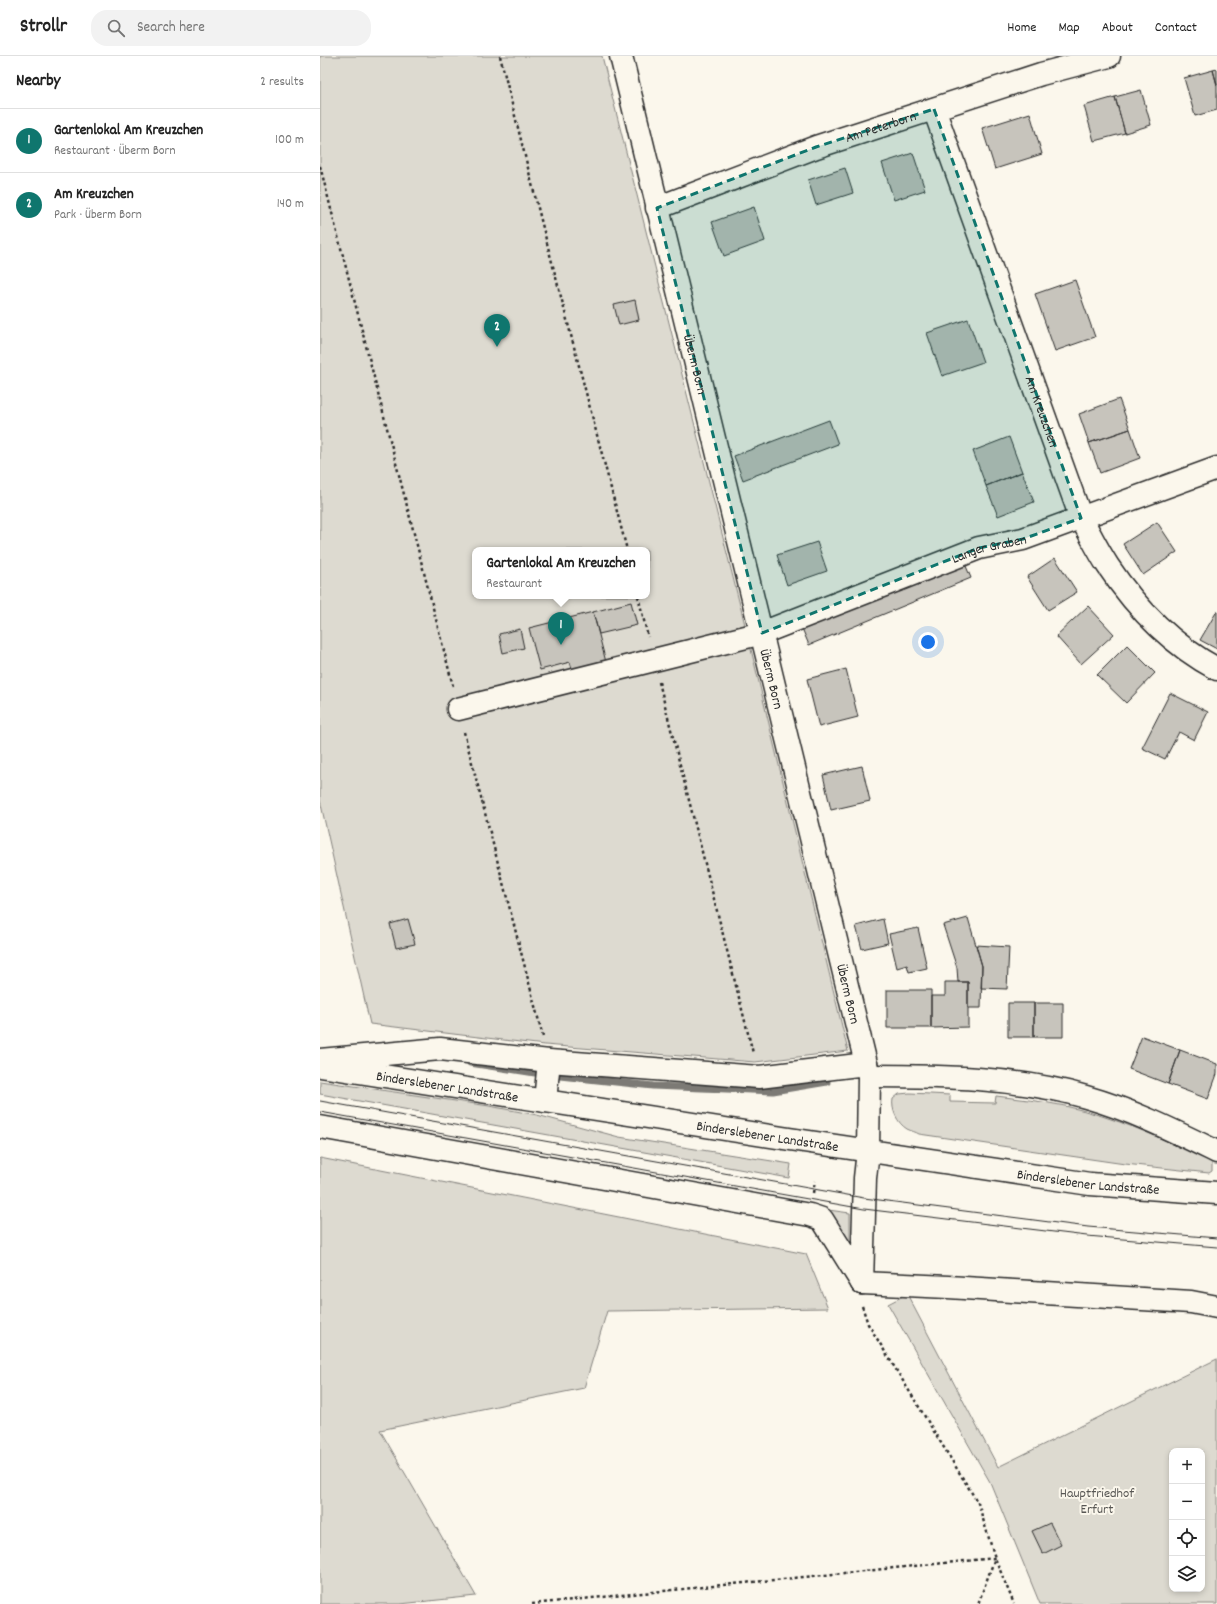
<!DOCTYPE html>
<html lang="en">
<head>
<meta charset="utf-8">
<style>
	body { margin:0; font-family:Dekko,sans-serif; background:#f2f2f2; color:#222 }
	.controls { position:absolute; right:12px; bottom:12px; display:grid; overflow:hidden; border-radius:8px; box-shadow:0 2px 6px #0003 }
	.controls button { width:36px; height:36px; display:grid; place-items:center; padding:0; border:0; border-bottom:1px solid #e0e0e0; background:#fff; color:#222; font:20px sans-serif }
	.you { position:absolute; left:608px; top:586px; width:14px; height:14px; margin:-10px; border:3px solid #fff; border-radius:50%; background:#1a73e8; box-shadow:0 0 0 6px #1a73e833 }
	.badge { display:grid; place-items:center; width:26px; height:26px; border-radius:50%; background:#0f766e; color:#fff; font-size:13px; font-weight:700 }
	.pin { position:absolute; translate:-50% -33px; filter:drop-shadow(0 1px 2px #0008) }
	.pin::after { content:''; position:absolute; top:21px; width:14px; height:12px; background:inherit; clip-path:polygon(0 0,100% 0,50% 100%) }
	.popup { position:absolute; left:152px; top:491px; width:178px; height:52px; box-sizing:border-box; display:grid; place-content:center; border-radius:8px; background:#fff; filter:drop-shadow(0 1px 3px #0005); font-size:13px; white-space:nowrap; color:#767676 }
	.popup b { font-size:15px; color:#222 }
	.popup::after { content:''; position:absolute; left:50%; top:100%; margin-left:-8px; border:8px solid transparent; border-top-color:#fff }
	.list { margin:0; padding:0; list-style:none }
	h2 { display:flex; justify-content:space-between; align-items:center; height:52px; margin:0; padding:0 16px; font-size:17px }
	h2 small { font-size:13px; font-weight:400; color:#767676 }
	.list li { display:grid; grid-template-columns:26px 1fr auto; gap:12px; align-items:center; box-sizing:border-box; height:64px; padding:0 16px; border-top:1px solid #e0e0e0 }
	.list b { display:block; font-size:15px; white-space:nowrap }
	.list p { margin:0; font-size:13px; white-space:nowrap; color:#767676 }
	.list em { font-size:13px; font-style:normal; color:#767676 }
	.icon { flex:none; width:22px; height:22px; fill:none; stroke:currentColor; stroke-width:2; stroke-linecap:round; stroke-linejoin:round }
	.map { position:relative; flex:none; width:897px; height:1548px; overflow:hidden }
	header { display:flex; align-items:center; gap:24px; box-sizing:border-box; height:56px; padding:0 20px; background:#fff; border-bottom:1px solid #e0e0e0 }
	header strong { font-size:19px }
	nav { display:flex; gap:22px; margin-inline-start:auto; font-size:14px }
	.search { width:280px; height:36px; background:#f2f2f2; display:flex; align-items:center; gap:10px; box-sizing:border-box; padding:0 14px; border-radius:16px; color:#767676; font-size:15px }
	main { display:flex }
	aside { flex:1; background:#fff }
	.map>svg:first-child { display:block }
	.green { fill:#dddad0; stroke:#84827e; fill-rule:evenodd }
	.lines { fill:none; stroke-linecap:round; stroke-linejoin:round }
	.stream { stroke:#7b7a75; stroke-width:7 }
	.building { fill:#c7c4bc; stroke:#2b2b2b }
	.minor-casing { stroke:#2b2b2b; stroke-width:25 }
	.major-casing { stroke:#2b2b2b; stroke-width:25 }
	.path { stroke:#2b2b2b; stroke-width:2.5; stroke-dasharray:3 3; stroke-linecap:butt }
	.minor { stroke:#fbf7ec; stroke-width:22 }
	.major { stroke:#fbf7ec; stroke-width:22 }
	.tram { stroke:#2b2b2b; stroke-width:1 }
	.marked { fill:#0f766e; fill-opacity:0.2; stroke:#0f766e; stroke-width:3; stroke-dasharray:8 5; stroke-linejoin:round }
	.labels { text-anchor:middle; stroke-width:4; stroke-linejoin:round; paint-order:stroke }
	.street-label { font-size:14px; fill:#2b2b2b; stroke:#fbf7ec }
	.park-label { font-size:14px; fill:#585754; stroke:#fbf7ec }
</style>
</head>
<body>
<header>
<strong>Strollr</strong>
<div class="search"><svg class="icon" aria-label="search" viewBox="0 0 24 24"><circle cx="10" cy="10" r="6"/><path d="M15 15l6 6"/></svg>Search here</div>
<nav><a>Home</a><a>Map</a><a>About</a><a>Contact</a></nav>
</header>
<main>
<aside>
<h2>Nearby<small>2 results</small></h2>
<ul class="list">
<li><span class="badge">1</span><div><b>Gartenlokal Am Kreuzchen</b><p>Restaurant · Überm Born</p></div><em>100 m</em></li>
<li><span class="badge">2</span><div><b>Am Kreuzchen</b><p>Park · Überm Born</p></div><em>140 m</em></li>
</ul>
</aside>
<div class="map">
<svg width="897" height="1548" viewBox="0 0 897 1548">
	<rect width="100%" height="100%" fill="#fbf7ec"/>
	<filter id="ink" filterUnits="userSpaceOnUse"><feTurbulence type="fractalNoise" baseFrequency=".025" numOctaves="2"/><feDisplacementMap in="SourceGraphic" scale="8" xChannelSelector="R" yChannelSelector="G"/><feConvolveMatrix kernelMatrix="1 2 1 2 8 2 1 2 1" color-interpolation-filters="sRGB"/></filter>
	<g filter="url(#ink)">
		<path class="green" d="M0,0H282L428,581L528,995L435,1006L225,989L50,968L0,744ZM155,494H327V540H155Z
			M0,1025L169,1050L217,1059L299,1081L471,1108L469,1122L0,1038Z
			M590,1037L630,1039V1046L675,1047L676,1040C699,1043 722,1045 745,1050C795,1061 841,1082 887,1103L892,1107V1115L889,1117L805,1108L599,1078C596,1076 591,1075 587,1073C577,1067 571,1053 573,1043L579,1038Z
			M0,1102L486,1198L508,1252L287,1255L264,1332L60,1374L156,1540L80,1548H0Z
			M501,1153L530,1157V1193Z
			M587,1238L678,1411L897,1303V1548H720L670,1426L568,1248ZM852,1395H882V1533H852Z"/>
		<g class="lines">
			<path class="stream" d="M150,1007L215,1017
				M240,1020L333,1030L453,1035L507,1026"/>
		</g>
		<path class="building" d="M897,13V29L893,14Z
			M893,14L897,29V54L875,60L864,22Z
			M821,34L831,69L805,77L795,41Z
			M795,41L805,77L774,85L764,50Z
			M710,57L722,98L675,113L662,72Z
			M593,97L605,134L574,144L562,107Z
			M525,112L533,137L496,149L488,124Z
			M434,151L445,185L404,200L392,166Z
			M755,224L775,281L735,295L715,238Z
			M315,244L319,264L299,269L294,249Z
			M648,263L663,306L622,320L607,277Z
			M799,343L810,373L769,387L759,358Z
			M509,364L518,388L423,424L414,400Z
			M810,373L820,402L780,417L769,387Z
			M689,381L702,416L666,430L653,395Z
			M702,416L714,446L678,460L666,430Z
			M837,466L857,496L823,519L803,488Z
			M497,486L507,515L467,529L457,499Z
			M735,502L757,536L728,554L707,521Z
			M643,503L651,522L489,589L481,570Z
			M311,546L317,569L279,578L273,556Z
			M768,550L794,578L761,608L736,580Z
			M897,555V593L880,584Z
			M273,556L287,610L254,619L250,606L220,614L209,572Z
			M200,573L204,592L183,597L179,578Z
			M807,589L835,617L806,647L777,619Z
			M526,613L538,661L499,671L487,623Z
			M850,637L888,656L874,684L859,676L845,703L822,692Z
			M542,710L550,745L511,754L503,719Z
			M648,862L662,910L661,952H648V926H638L637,912L623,869Z
			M88,863L95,888L76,892L70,868Z
			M563,863L568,887L542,893L536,870Z
			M598,872L607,912L589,916L587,909L577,912L569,878Z
			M656,889L689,891L687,933L661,932L662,910Z
			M625,926H648V971L611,972V940H625Z
			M567,934H611V972H567Z
			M688,947H714V981H688Z
			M714,947H743V981H714Z
			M822,980L860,994L848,1028L809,1013Z
			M860,994L897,1008V1018L888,1043L848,1028Z
			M730,1467L741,1489L723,1498L712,1475Z"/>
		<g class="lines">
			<defs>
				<g id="minor">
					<path id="s1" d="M301,0L549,1020L548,1095L545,1122L542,1227"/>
					<path id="s2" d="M614,53L761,462C770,478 778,495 788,510C816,552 852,589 897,613"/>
					<path id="s3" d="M337,152L496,91L721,18L789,0"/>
					<path id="s4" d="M138,653L442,577L659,492L703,483L897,412"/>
					<path d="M0,1004L120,993L229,1005L439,1021L546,1008"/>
					<path d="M549,1020C620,1020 697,1021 766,1041C812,1054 854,1075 897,1096"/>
					<path d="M225,1045L229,1005"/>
					<path d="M0,1071L490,1159L502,1163L542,1227"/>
					<path d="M542,1227L628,1231L871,1246L897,1251"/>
				</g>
				<g id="major">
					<path id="s5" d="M0,1010L463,1082L770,1128L897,1137"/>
				</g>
			</defs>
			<use href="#minor" class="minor-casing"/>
			<use href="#major" class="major-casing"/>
			<path class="path" d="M180,0L222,168L307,494
				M0,110L133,630
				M318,540L328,581
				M339,626L433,997
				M144,676L223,981
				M493,1137L495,1125
				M542,1250L548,1268L658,1447L675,1502L694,1548
				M212,1548L675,1502L658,1548"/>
			<use href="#minor" class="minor"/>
			<use href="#major" class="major"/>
			<path class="tram" d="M0,1045L544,1142L768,1171L897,1182
				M0,1056L544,1153L767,1180L897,1191"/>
		</g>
	</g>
	<path class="marked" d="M614,53L761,462L703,483L659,492L442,577L337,152L496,91Z"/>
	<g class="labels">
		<g class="street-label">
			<text dy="5" stroke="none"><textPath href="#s3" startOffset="238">Am Peterborn</textPath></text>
			<text dy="5" stroke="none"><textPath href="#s1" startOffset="317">Überm Born</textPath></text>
			<text dy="5" stroke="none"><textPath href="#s2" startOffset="321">Am Kreuzchen</textPath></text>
			<text dy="5" stroke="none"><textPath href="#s4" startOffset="556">Langer Graben</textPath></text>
			<text dy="5" stroke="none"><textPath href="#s1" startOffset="641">Überm Born</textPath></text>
			<text dy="5" stroke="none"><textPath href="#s1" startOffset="965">Überm Born</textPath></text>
			<text dy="5" stroke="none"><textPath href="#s5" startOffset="129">Binderslebener Landstraße</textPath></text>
			<text dy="5" stroke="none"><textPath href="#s5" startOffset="453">Binderslebener Landstraße</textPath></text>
			<text dy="5" stroke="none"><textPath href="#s5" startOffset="777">Binderslebener Landstraße</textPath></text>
		</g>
		<g class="park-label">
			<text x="777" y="1441">Hauptfriedhof<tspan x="777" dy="16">Erfurt</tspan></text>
		</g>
	</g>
</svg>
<div class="controls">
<button>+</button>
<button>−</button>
<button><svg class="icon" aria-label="locate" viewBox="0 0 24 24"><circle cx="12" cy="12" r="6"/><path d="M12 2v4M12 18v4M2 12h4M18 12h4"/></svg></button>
<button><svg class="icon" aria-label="layers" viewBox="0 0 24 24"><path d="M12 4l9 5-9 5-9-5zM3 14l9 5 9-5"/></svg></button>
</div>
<div class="you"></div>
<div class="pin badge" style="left:241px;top:589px">1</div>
<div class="popup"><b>Gartenlokal Am Kreuzchen</b>Restaurant</div>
<div class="pin badge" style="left:177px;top:291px">2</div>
</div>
</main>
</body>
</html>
